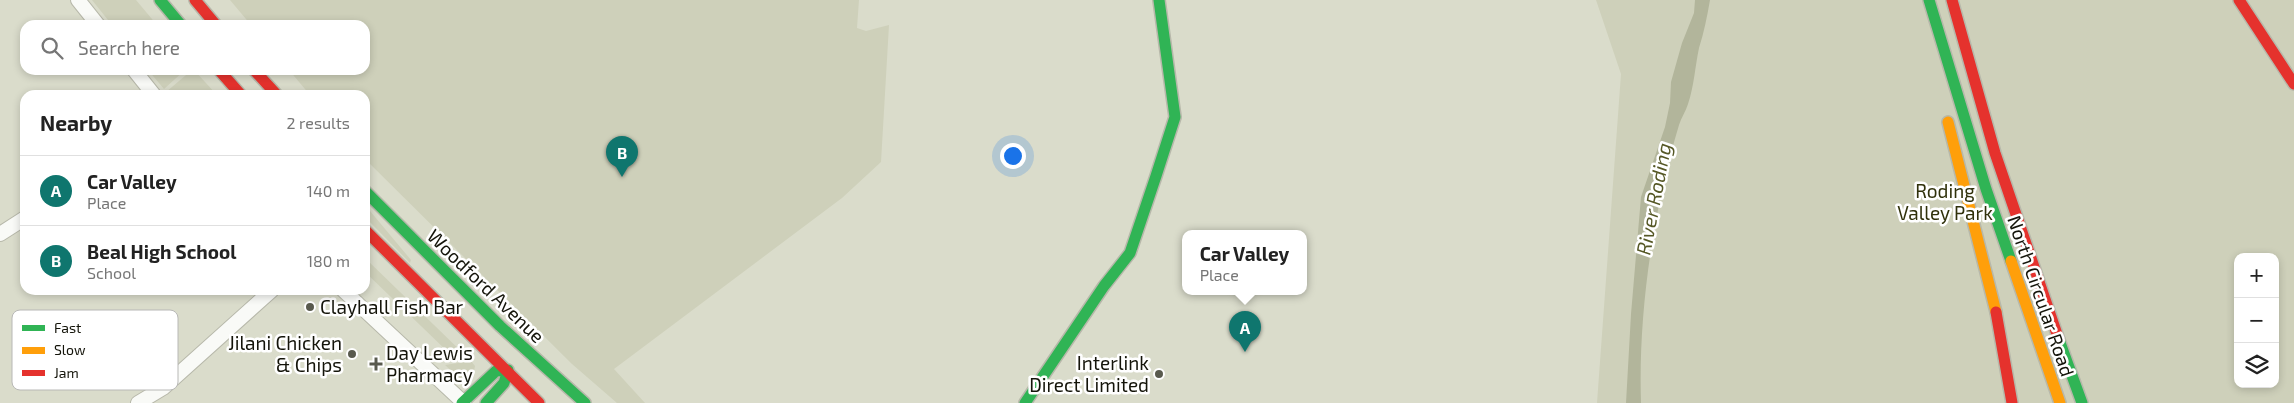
<!DOCTYPE html>
<html lang="en">
<head>
<meta charset="utf-8">
<style>
	body { margin:0; font-family:"Exo 2",sans-serif; background:#f2f2f2; color:#222 }
	.controls { position:absolute; right:15px; bottom:15px; display:grid; overflow:hidden; border-radius:10px; box-shadow:0 2px 8px #0003 }
	.controls button { width:45px; height:45px; display:grid; place-items:center; padding:0; border:0; border-bottom:1px solid #e0e0e0; background:#fff; color:#222; font:25px sans-serif }
	.you { position:absolute; left:1012px; top:155px; width:18px; height:18px; margin:-12px; border:4px solid #fff; border-radius:50%; background:#1a73e8; box-shadow:0 0 0 8px #1a73e833 }
	.badge { display:grid; place-items:center; width:32px; height:32px; border-radius:50%; background:#0f766e; color:#fff; font-size:16px; font-weight:700 }
	.pin { position:absolute; translate:-50% -41px; filter:drop-shadow(0 1px 2px #0008) }
	.pin::after { content:''; position:absolute; top:26px; width:18px; height:15px; background:inherit; clip-path:polygon(0 0,100% 0,50% 100%) }
	.popup { position:absolute; left:1182px; top:230px; width:125px; height:65px; box-sizing:border-box; display:grid; place-content:center; border-radius:10px; background:#fff; filter:drop-shadow(0 1px 4px #0005); font-size:16px; white-space:nowrap; color:#767676 }
	.popup b { font-size:19px; color:#222 }
	.popup::after { content:''; position:absolute; left:50%; top:100%; margin-left:-10px; border:10px solid transparent; border-top-color:#fff }
	.list { margin:0; padding:0; list-style:none }
	h2 { display:flex; justify-content:space-between; align-items:center; height:65px; margin:0; padding:0 20px; font-size:21px }
	h2 small { font-size:16px; font-weight:400; color:#767676 }
	.list li { display:grid; grid-template-columns:32px 1fr auto; gap:15px; align-items:center; box-sizing:border-box; height:70px; padding:0 20px; border-top:1px solid #e0e0e0 }
	.list b { display:block; font-size:19px; white-space:nowrap }
	.list p { margin:0; font-size:16px; white-space:nowrap; color:#767676 }
	.list em { font-size:16px; font-style:normal; color:#767676 }
	.icon { flex:none; width:28px; height:28px; fill:none; stroke:currentColor; stroke-width:2; stroke-linecap:round; stroke-linejoin:round }
	.map { position:relative; flex:none; width:2294px; height:403px; overflow:hidden }
	.search { position:absolute; background:#fff; box-shadow:0 2px 8px #0003; left:20px; top:20px; width:350px; height:55px; display:flex; align-items:center; gap:12px; box-sizing:border-box; padding:0 18px; border-radius:15px; color:#767676; font-size:19px }
	.panel { position:absolute; background:#fff; box-shadow:0 2px 8px #0003; left:20px; top:90px; width:350px; height:205px; border-radius:15px }
	.map>svg:first-child { display:block }
	.green { fill:#ced0ba; fill-rule:evenodd }
	.water { fill:#b2b59b }
	.lines { fill:none; stroke-linecap:round; stroke-linejoin:round }
	.street-casing { stroke:#b7b8aa; stroke-width:16 }
	.fast-casing { stroke:#b7b8aa; stroke-width:14 }
	.slow-casing { stroke:#b7b8aa; stroke-width:14 }
	.jam-casing { stroke:#b7b8aa; stroke-width:14 }
	.street { stroke:#f9faf7; stroke-width:14 }
	.fast { stroke:#30b455; stroke-width:11 }
	.slow { stroke:#ff9f0a; stroke-width:11 }
	.jam { stroke:#e5322d; stroke-width:11 }
	.poi-dot { fill:#595a4e; stroke:#fff; stroke-width:2 }
	.labels { text-anchor:middle; stroke-width:5; stroke-linejoin:round; paint-order:stroke }
	.park-label { font-size:19px; fill:#30310b; stroke:#fff }
	.street-label { font-size:19px; fill:#14140a; stroke:#fff }
	.poi-label { font-size:19px; fill:#14140a; stroke:#fff; text-anchor:start }
	.water-label { font-size:20px; font-style:italic; fill:#555725; stroke:#fff }
	.key { fill:#fff; stroke:#b8b8b6; stroke-width:1 }
	.key-label { font-size:14px; fill:#14140a }
</style>
</head>
<body>
<div class="map">
<svg width="2294" height="403" viewBox="0 0 2294 403">
	<rect width="100%" height="100%" fill="#dadccb"/>
	<path class="green" d="M92,0H136L157,25H112Z
		M230,0H859L857,28L866,31L889,25L881,162L842,198L614,369L645,403H617L572,364L365,159V95H310L289,70H365V25H251Z
		M1596,0H2294V403H1597L1621,74ZM2238,257H2275V384H2238Z
		M148,70H185L164,89Z
		M192,70H194L217,95H169L166,92Z
		M365,205L411,260L410,263L365,217Z
		M365,258L468,358H467L444,361L449,353L365,272Z
		M471,361L475,366L474,371L465,379L459,378L445,365Z"/>
	<path class="water" d="M1695,0H1710C1707,17 1704,32 1699,48C1695,67 1694,86 1688,104C1686,111 1681,118 1679,125C1653,211 1638,313 1641,403H1626L1631,314L1641,197L1665,127L1670,103L1671,82L1682,43L1694,13Z"/>
	<g class="lines">
		<defs>
			<path id="street" d="M78,0L98,25
				M134,70L154,95
				M0,234L25,218
				M343,290L464,403
				M138,403L163,388L272,290"/>
			<path id="fast" d="M160,0L181,25
				M1929,0L1986,189L2011,261
				M365,191L500,326L585,403
				M2059,340L2082,403
				M462,403L496,371L508,370L504,383L486,403
				M1025,403L1104,286L1130,253L1156,176L1175,117L1159,0"/>
			<path id="slow" d="M1948,122L1996,312
				M2011,261L2060,403"/>
			<path id="jam" d="M195,0L216,25
				M1952,0L1995,153L2059,340
				M2239,0L2294,84
				M219,70L241,95
				M254,70L277,95
				M365,230L539,403
				M1996,312L2012,403"/>
		</defs>
		<use href="#street" class="street-casing"/>
		<use href="#fast" class="fast-casing"/>
		<use href="#slow" class="slow-casing"/>
		<use href="#jam" class="jam-casing"/>
		<use href="#street" class="street"/>
		<use href="#fast" class="fast"/>
		<use href="#slow" class="slow"/>
		<use href="#jam" class="jam"/>
	</g>
	<g class="poi-dot">
		<circle cx="310" cy="307" r="5"/>
		<circle cx="352" cy="354" r="5"/>
		<path d="M373.5 356.5h5v5h5v5h-5v5h-5v-5h-5v-5h5z"/>
		<circle cx="1159" cy="374" r="5"/>
	</g>
	<g class="labels">
		<g class="park-label">
			<text x="1945" y="198">Roding<tspan x="1945" dy="22">Valley Park</tspan></text>
		</g>
		<g class="street-label">
			<text transform="translate(486 286) rotate(44)" y="7">Woodford Avenue</text>
			<text transform="translate(2041 296) rotate(71)" y="7">North Circular Road</text>
		</g>
		<g class="poi-label">
			<text x="320" y="314">Clayhall Fish Bar</text>
			<text x="342" y="350" text-anchor="end">Jilani Chicken<tspan x="342" dy="22">&amp; Chips</tspan></text>
			<text x="386" y="360">Day Lewis<tspan x="386" dy="22">Pharmacy</tspan></text>
			<text x="1149" y="370" text-anchor="end">Interlink<tspan x="1149" dy="22">Direct Limited</tspan></text>
		</g>
		<g class="water-label">
			<text transform="translate(1654 199) rotate(-79)" y="7">River Roding</text>
		</g>
	</g>
	<rect x="12" y="310" width="166" height="80" rx="8" class="key"/>
	<rect x="22" y="325" width="23" height="6" fill="#30b455"/>
	<rect x="22" y="347" width="23" height="7" fill="#ff9f0a"/>
	<rect x="22" y="370" width="23" height="6" fill="#e5322d"/>
	<g class="key-label">
		<text x="54" y="333">Fast</text>
		<text x="54" y="355">Slow</text>
		<text x="54" y="378">Jam</text>
	</g>
</svg>
<div class="controls">
<button>+</button>
<button>−</button>
<button><svg class="icon" aria-label="layers" viewBox="0 0 24 24"><path d="M12 4l9 5-9 5-9-5zM3 14l9 5 9-5"/></svg></button>
</div>
<div class="you"></div>
<div class="pin badge" style="left:1245px;top:352px">A</div>
<div class="popup"><b>Car Valley</b>Place</div>
<div class="pin badge" style="left:622px;top:177px">B</div>
<div class="search"><svg class="icon" aria-label="search" viewBox="0 0 24 24"><circle cx="10" cy="10" r="6"/><path d="M15 15l6 6"/></svg>Search here</div>
<section class="panel">
<h2>Nearby<small>2 results</small></h2>
<ul class="list">
<li><span class="badge">A</span><div><b>Car Valley</b><p>Place</p></div><em>140 m</em></li>
<li><span class="badge">B</span><div><b>Beal High School</b><p>School</p></div><em>180 m</em></li>
</ul>
</section>
</div>
</body>
</html>
